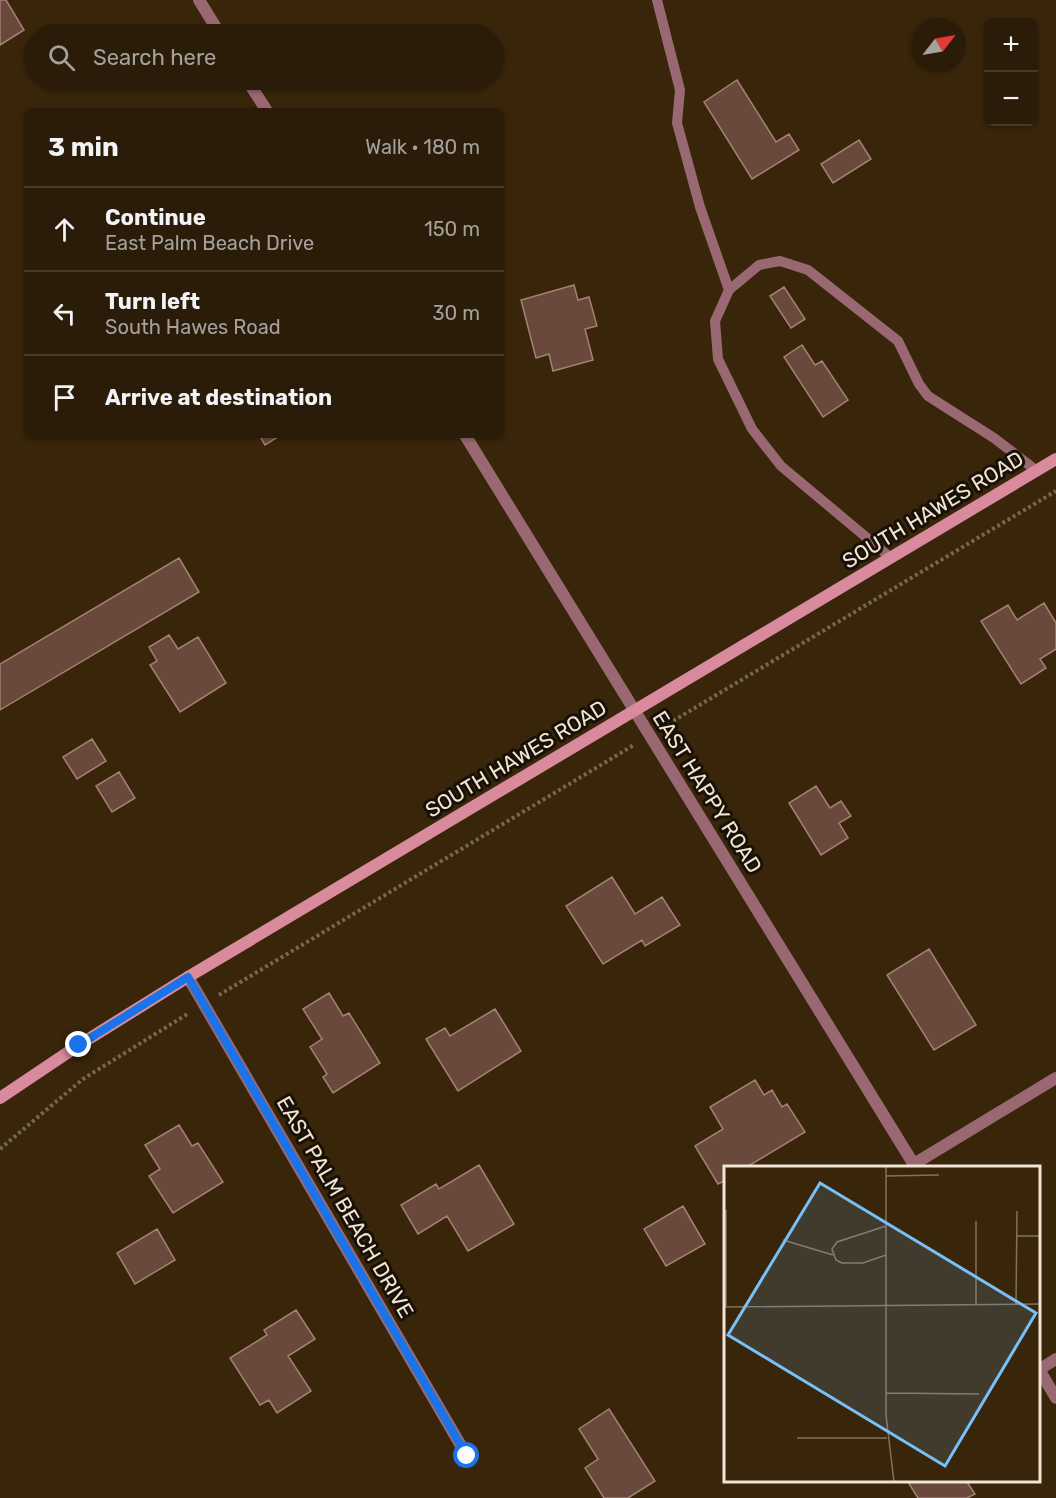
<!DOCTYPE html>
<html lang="en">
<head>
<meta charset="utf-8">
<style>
	body { margin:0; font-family:Rubik,sans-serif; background:#362916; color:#f1f3f6 }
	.controls { position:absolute; right:18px; top:18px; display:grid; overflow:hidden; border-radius:9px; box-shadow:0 2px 4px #0004 }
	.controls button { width:54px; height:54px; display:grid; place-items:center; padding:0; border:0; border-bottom:2px solid #463a29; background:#2a1c08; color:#f1f3f6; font:30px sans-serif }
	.compass { position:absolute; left:912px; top:18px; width:54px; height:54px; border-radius:50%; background:#2a1c08; box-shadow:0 2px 4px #0004; rotate:59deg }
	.stop { position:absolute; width:18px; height:18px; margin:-14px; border:4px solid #1a73e8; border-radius:50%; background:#fff }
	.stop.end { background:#1a73e8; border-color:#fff; box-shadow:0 2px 6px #0008 }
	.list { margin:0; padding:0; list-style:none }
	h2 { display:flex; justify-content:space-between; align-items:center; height:78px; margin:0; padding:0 24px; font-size:26px }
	h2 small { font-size:20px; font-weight:400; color:#a5a19c }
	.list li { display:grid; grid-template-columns:39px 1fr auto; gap:18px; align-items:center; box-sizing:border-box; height:84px; padding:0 24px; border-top:2px solid #463a29 }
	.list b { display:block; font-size:22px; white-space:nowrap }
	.list p { margin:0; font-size:20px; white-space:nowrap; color:#a5a19c }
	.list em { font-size:20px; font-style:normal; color:#a5a19c }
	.icon { flex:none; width:33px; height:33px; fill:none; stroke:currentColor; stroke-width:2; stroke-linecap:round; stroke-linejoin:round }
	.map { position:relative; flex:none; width:1056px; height:1498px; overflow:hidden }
	.search { position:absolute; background:#2a1c08; box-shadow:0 2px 4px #0004; left:24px; top:24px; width:480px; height:66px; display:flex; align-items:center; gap:15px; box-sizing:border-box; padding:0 21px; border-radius:33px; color:#a5a19c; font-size:22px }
	.panel { position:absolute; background:#2a1c08; box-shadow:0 2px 4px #0004; left:24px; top:108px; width:480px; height:330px; border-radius:9px }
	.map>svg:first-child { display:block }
	.building { fill:#6a493d; stroke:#a58074; stroke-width:1.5 }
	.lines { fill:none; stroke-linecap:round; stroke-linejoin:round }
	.path { stroke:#776750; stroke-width:4; stroke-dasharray:3 3; stroke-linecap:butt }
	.lane { stroke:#996873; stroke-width:10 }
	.street { stroke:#996873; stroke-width:12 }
	.secondary { stroke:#d98a9c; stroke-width:12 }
	.route { stroke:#1a73e8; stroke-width:8 }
	.labels { text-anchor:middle; stroke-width:6; stroke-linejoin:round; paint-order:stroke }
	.street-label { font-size:21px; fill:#f1e5d6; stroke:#191006 }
	.inset-road { fill:none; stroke:#82725c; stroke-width:1.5 }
	.view { fill:#79bff8; fill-opacity:0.15; stroke:#79bff8; stroke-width:3 }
	.inset-edge { fill:none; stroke:#f1e5d6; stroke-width:3 }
</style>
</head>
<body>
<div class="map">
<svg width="1056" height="1498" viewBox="0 0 1056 1498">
	<rect width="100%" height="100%" fill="#38250a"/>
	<path class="building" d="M0,0H6L24,30L0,45Z
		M737,80L776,142L789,134L799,150L752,179L704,102Z
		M859,140L871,159L833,183L821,164Z
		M574,285L578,300L589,297L597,326L585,329L593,360L553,371L549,354L536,358L521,300Z
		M784,287L805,319L791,328L770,296Z
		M802,345L815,365L822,361L848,400L823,417L784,357Z
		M259,435H281L265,445Z
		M179,558L199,592L0,710V664Z
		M1044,603L1056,623V649L1040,659L1046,668L1021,684L981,621L1008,605L1017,620Z
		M169,635L178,649L198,637L226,683L180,712L150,665L157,661L149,647Z
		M92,739L106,761L77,779L63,757Z
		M119,772L135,798L112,812L96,786Z
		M816,786L830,808L841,801L851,816L839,823L848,838L821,855L789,803Z
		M612,877L635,914L662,897L680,925L645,946L642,940L603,964L566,906Z
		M929,949L976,1025L934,1050L887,975Z
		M329,993L343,1016L349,1013L380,1063L333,1093L323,1077L327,1074L310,1047L322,1039L303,1009Z
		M495,1009L521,1051L458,1091L426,1039L445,1028L450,1036Z
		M755,1080L764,1095L772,1090L782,1107L787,1104L805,1132L745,1168H726V1180L718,1184L695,1146L723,1129L710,1107Z
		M179,1125L192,1146L198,1143L223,1182L173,1213L149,1176L160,1169L145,1145Z
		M479,1165L514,1224L468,1251L447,1216L418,1234L401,1205L436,1184L439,1189Z
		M683,1206L705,1244L666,1266L644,1229Z
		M157,1229L175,1260L135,1284L117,1253Z
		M296,1310L315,1339L288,1356L311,1391L277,1413L269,1400L260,1405L230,1358L267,1335L264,1330Z
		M609,1409L655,1481L628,1498H604L585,1468L598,1459L579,1429Z
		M908,1482H967L975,1494L967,1498H918Z"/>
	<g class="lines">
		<path class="path" d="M663,727L1056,491
			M219,995L634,745
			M0,1149L83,1079L189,1013"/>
		<path class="lane" d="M657,0L680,90L677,123L700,207L729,290
			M891,558L781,466L752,429L718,359L715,321L729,290L759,265L780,261L808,270L898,341L919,384L928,396L994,438L1037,471"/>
		<path class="street" d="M199,0L220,34
			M247,80L267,111
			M465,435L916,1168
			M188,977L467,1456
			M914,1164L1056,1078
			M1040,1369L1056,1359
			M1040,1371L1056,1398"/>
		<path class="secondary" d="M0,1098L79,1045L188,977L1056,459"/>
	</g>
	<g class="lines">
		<path class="route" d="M79,1045L188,977L467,1456"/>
	</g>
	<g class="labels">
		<g class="street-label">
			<text transform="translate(933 510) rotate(-31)" y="7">SOUTH HAWES ROAD</text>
			<text transform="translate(516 759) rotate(-31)" y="7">SOUTH HAWES ROAD</text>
			<text transform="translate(707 792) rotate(58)" y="7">EAST HAPPY ROAD</text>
			<text transform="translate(345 1207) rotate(60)" y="7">EAST PALM BEACH DRIVE</text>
		</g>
	</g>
	<g transform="translate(724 1166)">
		<rect width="316" height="316" fill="#38250a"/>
		<path class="inset-road" d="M162,1V249L170,316M162,10L215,9M2,44V141M252,55V138M293,70H317M59,74L109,89M162,89L139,97H118L112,94L108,83L113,76L162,60M292,138L293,45M0,141L317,138M162,227L255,228M73,272H163"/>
		<path class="view" d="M96,17L312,147L221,300L4,169Z"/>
		<rect width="316" height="316" class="inset-edge"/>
	</g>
</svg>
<div class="controls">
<button>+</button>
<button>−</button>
</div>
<svg class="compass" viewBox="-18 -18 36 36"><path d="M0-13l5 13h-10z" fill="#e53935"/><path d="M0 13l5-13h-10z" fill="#a5a19c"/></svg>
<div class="stop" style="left:467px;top:1456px"></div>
<div class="stop end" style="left:79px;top:1045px"></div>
<div class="search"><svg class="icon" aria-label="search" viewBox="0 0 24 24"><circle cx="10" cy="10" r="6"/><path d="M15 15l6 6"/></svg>Search here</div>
<section class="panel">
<h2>3 min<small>Walk · 180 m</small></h2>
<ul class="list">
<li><svg class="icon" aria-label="ahead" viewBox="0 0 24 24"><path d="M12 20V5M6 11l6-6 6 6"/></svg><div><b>Continue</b><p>East Palm Beach Drive</p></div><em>150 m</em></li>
<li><svg class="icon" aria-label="left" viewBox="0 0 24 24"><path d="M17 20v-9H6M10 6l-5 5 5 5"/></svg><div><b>Turn left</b><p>South Hawes Road</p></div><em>30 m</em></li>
<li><svg class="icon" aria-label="arrive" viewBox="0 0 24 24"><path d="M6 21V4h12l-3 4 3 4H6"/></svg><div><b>Arrive at destination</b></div></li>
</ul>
</section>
</div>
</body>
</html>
